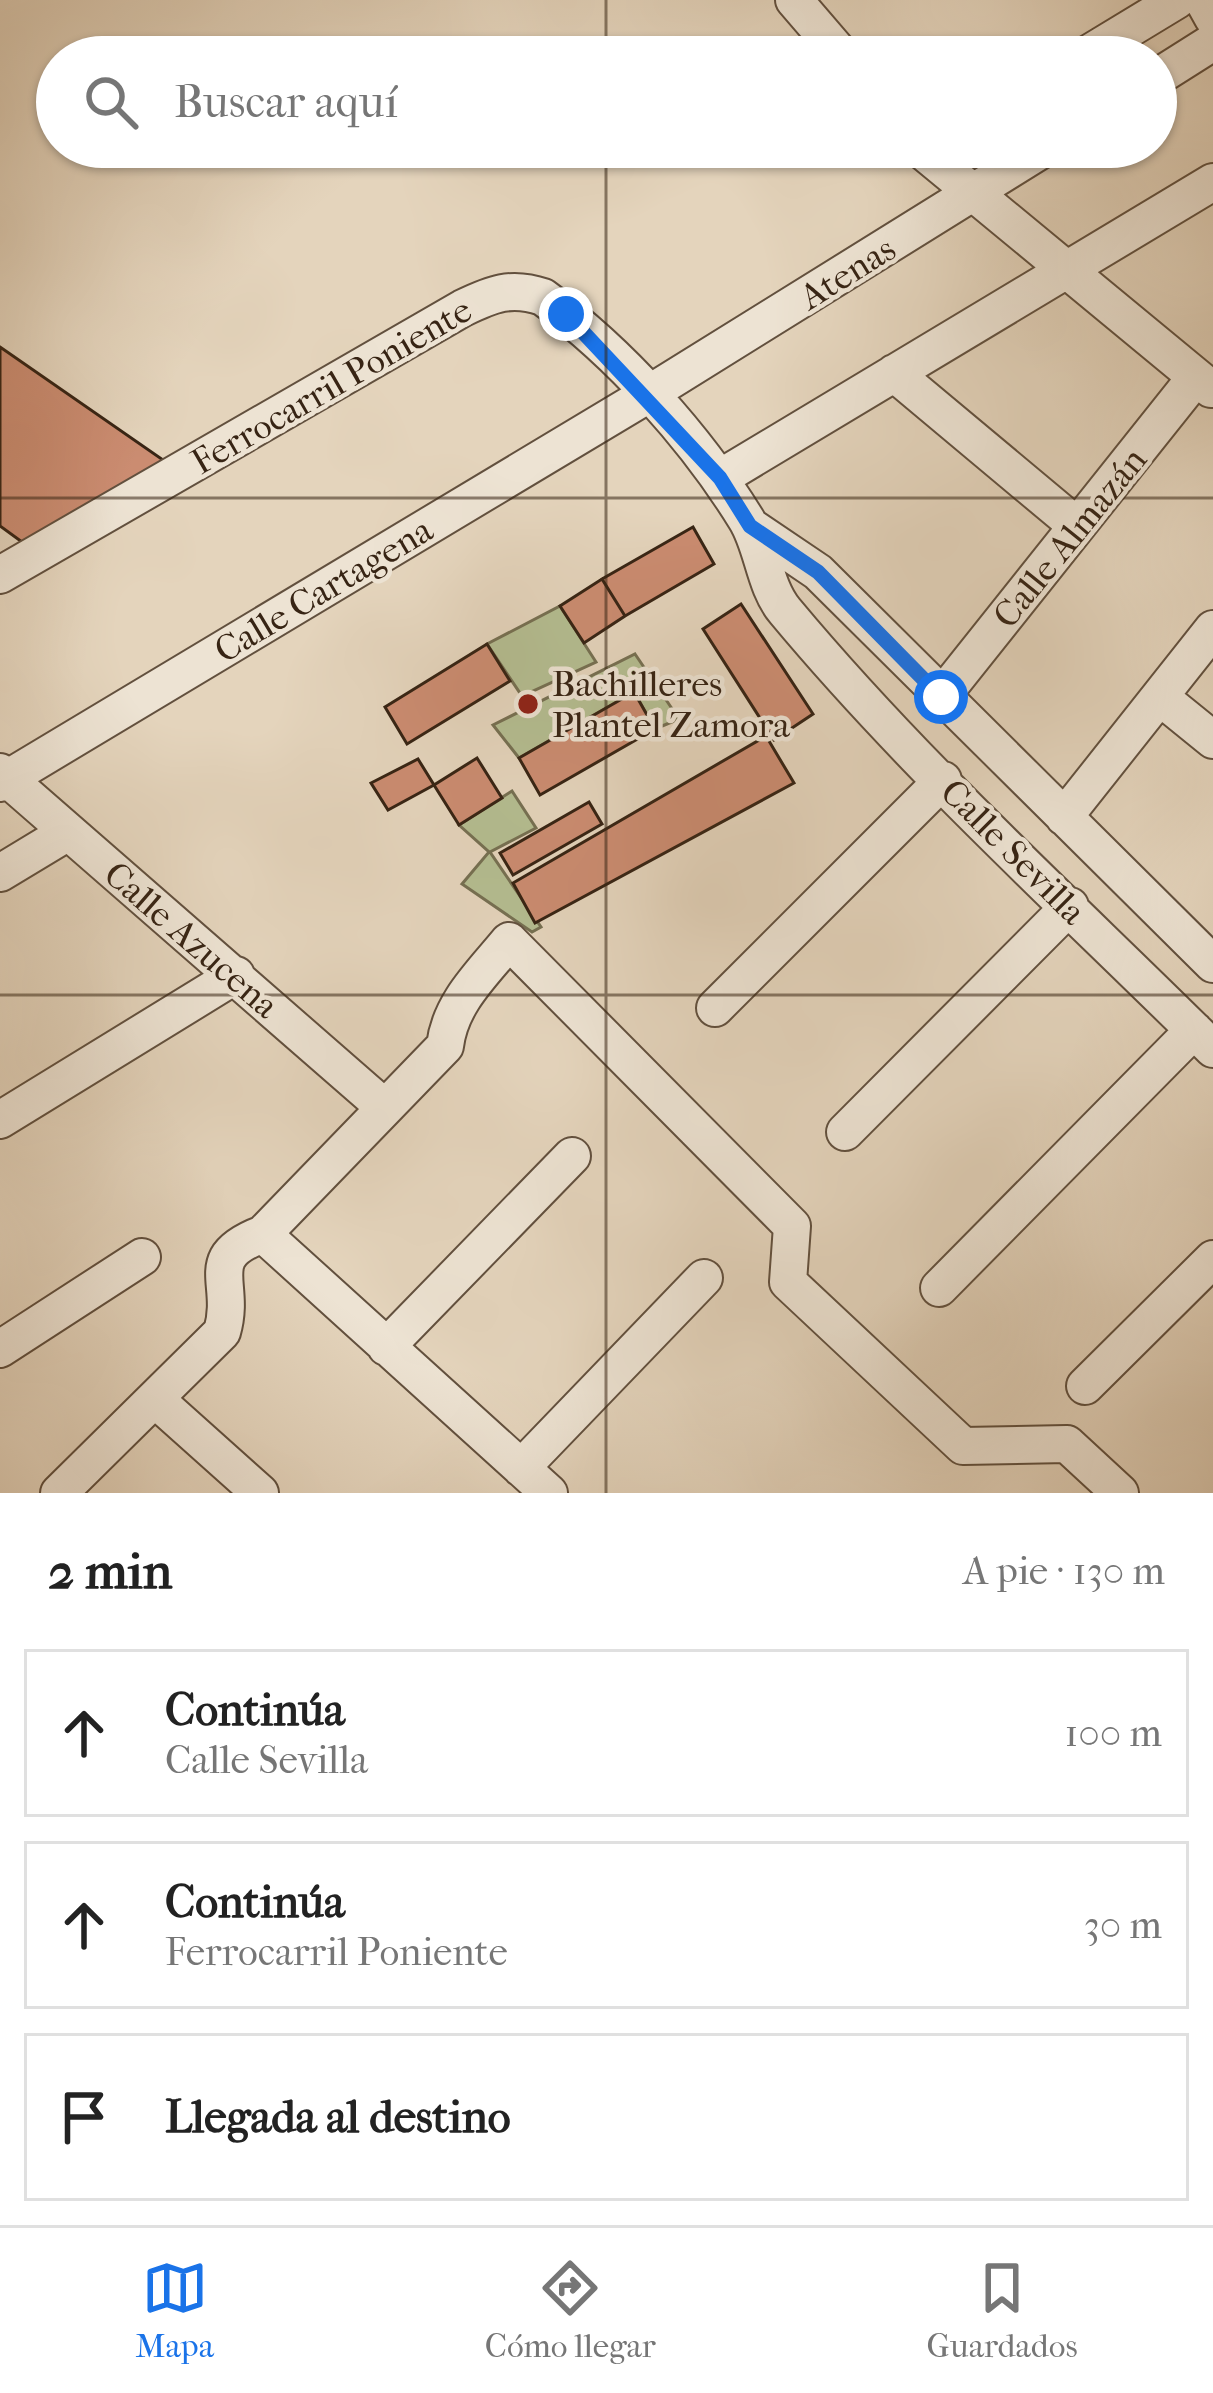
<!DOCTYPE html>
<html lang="es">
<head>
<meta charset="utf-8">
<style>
	body { margin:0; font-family:"IM FELL French Canon",serif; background:#f2f2f2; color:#222 }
	.stop { position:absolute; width:36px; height:36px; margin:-27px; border:9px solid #1a73e8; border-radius:50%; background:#fff }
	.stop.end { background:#1a73e8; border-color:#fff; box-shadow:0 3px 12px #0008 }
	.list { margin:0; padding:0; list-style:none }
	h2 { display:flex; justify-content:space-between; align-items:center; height:156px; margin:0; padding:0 48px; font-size:51px }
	h2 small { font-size:39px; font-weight:400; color:#767676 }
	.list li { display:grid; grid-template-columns:78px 1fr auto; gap:36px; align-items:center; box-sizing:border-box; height:168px; margin:0 24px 24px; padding:0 24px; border:3px solid #e0e0e0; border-radius:0px }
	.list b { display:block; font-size:45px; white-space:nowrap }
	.list p { margin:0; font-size:39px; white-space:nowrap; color:#767676 }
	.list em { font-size:39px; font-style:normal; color:#767676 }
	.icon { flex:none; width:66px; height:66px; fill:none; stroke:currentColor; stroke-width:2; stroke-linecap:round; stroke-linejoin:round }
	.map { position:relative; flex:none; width:1213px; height:1493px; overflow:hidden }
	.search { position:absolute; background:#fff; box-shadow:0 3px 9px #0004; left:36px; right:36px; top:36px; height:132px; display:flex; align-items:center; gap:30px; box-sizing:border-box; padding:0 42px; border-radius:66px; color:#767676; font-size:45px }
	.sheet { height:732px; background:#fff }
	nav { display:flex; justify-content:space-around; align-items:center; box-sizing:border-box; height:168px; border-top:3px solid #e0e0e0; background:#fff; font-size:33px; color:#767676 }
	nav a { display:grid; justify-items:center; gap:6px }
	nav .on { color:#1a73e8 }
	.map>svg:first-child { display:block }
	.green { fill:#b4bd91; stroke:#767052; stroke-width:3 }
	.building { fill:#cb8c71; stroke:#372414; stroke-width:3 }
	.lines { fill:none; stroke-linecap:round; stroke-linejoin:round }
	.minor-casing { stroke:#62503e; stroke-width:40 }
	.minor { stroke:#ede3d3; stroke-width:36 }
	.route { stroke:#1a73e8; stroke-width:15 }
	.grid { fill:none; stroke:#372414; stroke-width:3; stroke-opacity:0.55 }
	.poi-dot { fill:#8f2418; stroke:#ede3d3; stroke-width:4.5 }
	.labels { text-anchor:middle; stroke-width:9; stroke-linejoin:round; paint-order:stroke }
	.street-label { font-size:36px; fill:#372414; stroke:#ede3d3 }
	.poi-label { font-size:36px; fill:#372414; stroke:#ede3d3; text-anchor:start }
</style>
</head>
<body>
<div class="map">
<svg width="1213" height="1493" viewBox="0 0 1213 1493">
	<rect width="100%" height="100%" fill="#e4d4bc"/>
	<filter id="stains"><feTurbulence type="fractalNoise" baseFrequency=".00167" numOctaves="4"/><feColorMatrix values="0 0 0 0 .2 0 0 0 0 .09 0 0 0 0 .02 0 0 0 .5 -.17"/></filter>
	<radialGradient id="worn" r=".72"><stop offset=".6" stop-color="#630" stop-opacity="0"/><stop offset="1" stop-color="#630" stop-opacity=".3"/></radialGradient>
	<path class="green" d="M560,606L596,662L522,696L487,644Z
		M635,654L679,719L655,729L634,692L519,758L493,725Z
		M512,791L536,828L490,852L541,927L532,932L462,884L489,852L459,825Z"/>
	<path class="building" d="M0,347L166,462L22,542L0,526Z
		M693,527L714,564L625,616L602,579Z
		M602,579L625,616L584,643L560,606Z
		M741,604L813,714L774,740L703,629Z
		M487,644L510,681L407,744L385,707Z
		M634,692L655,729L540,795L519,758Z
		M766,736L794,783L535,923L513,883Z
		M477,758L502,798L459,825L434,785Z
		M418,759L434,785L388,810L371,783Z
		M589,802L602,824L513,875L500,853Z"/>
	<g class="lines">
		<defs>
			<path id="minor" d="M794,0L843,57
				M1203,0L1213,18
				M1083,57L1177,0
				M1156,78L1213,42
				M918,147L1211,389
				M894,373L1077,526
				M720,478L1213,182
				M750,526L818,572L1213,964
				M0,575L463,308C492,294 511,286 543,297C620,353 696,438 746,519C763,546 764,586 785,611C915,767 1069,906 1213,1049
				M941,697L1196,377
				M1160,697L1213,740
				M0,772L384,1107
				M0,783L647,395L1046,147
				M1064,817L1213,629
				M0,873L68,832
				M715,1008L943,780
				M0,1120L236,975
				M845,1132L1070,906
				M263,1234L549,1493
				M939,1288L1194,1030
				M386,1347L572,1156
				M0,1349L142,1257
				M1085,1386L1213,1259
				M155,1399L260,1493
				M521,1468L704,1278
				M59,1493L222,1332C237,1281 199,1258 263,1234L445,1046C450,1003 482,974 509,941L792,1226L788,1282L963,1446L1067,1444L1120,1493"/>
		</defs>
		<use href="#minor" class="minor-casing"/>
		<use href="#minor" class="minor"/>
	</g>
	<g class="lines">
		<path class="route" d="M566,314L720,478L750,526L818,572L941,697"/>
	</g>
	<path class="grid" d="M606,0V57M606,147V1493M0,498H1213M0,995H1213"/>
	<circle class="poi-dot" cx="528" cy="704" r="12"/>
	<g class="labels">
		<g class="street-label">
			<text transform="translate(847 272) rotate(-32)" y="13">Atenas</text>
			<text transform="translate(331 385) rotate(-30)" y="13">Ferrocarril Poniente</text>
			<text transform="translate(1069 537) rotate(-51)" y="13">Calle Almazán</text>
			<text transform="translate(323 589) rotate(-31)" y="13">Calle Cartagena</text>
			<text transform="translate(1014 851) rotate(45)" y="13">Calle Sevilla</text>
			<text transform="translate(192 939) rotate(41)" y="13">Calle Azucena</text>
		</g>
		<g class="poi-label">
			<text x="552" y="696">Bachilleres<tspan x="552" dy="41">Plantel Zamora</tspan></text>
		</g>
	</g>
	<rect width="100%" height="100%" filter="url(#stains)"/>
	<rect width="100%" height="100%" fill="url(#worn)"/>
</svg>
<div class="stop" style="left:941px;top:697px"></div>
<div class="stop end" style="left:566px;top:314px"></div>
<div class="search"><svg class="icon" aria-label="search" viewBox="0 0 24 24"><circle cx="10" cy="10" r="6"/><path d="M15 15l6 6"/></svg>Buscar aquí</div>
</div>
<section class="sheet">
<h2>2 min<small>A pie · 130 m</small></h2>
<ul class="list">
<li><svg class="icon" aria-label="ahead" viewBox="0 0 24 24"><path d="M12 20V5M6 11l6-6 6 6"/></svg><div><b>Continúa</b><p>Calle Sevilla</p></div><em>100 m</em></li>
<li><svg class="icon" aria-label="ahead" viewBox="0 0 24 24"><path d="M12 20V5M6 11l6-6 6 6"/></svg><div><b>Continúa</b><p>Ferrocarril Poniente</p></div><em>30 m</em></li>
<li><svg class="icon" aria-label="arrive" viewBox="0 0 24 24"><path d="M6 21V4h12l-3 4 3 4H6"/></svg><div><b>Llegada al destino</b></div></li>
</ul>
</section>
<nav>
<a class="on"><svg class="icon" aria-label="map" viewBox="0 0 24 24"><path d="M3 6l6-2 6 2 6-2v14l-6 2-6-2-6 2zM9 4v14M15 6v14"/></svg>Mapa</a>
<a><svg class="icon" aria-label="directions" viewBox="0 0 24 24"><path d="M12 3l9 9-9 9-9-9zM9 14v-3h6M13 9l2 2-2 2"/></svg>Cómo llegar</a>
<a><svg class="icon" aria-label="saved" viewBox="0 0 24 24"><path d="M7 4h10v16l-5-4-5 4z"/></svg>Guardados</a>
</nav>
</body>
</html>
